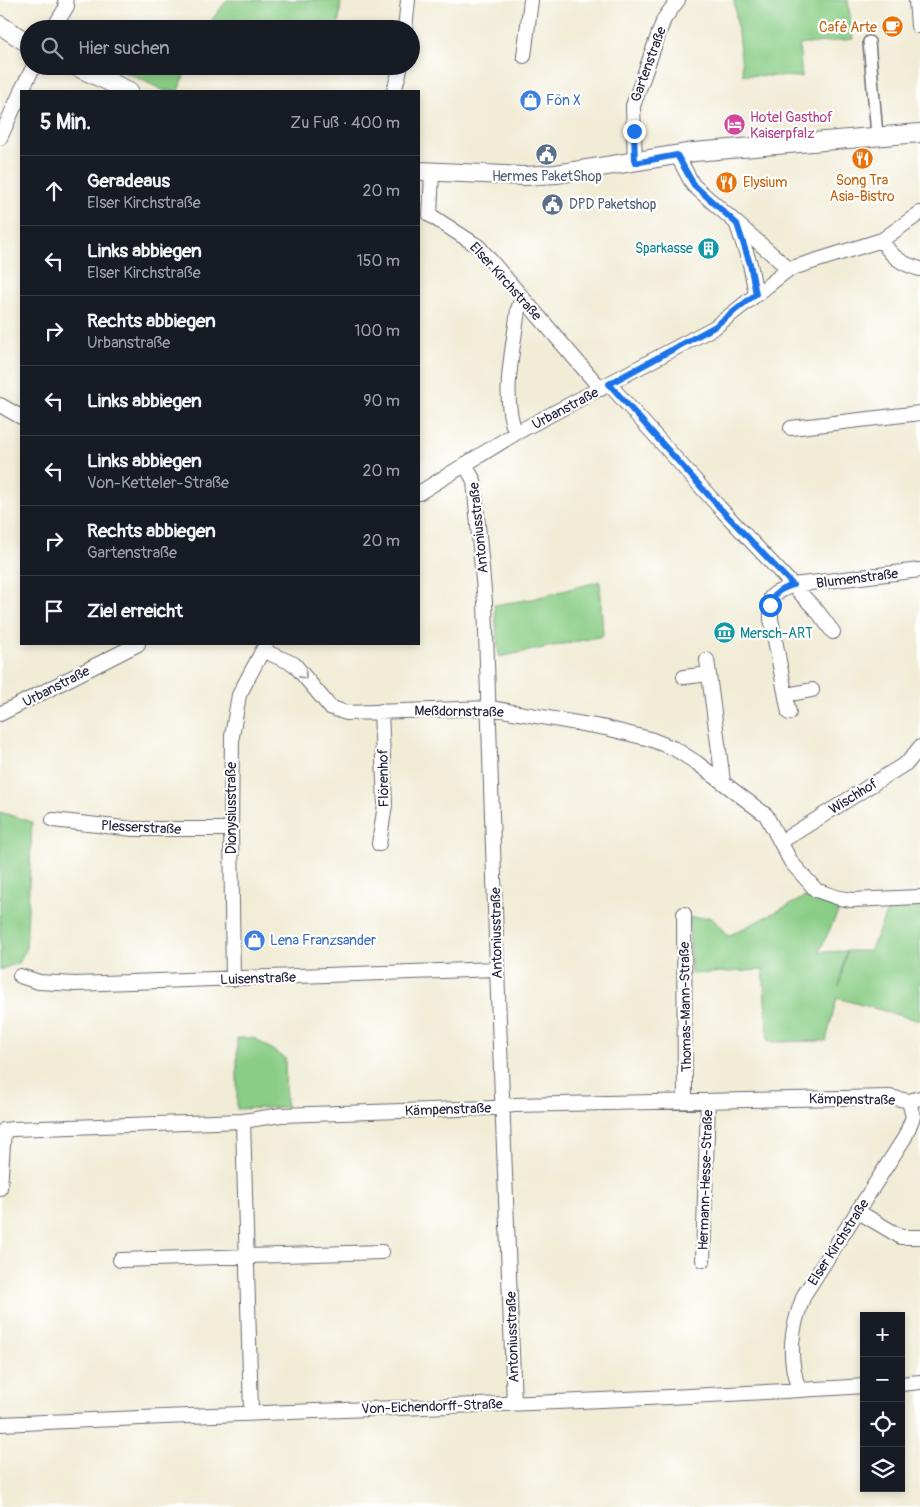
<!DOCTYPE html>
<html lang="de">
<head>
<meta charset="utf-8">
<style>
	body { margin:0; font-family:Pangolin,sans-serif; background:#242831; color:#f1f3f6 }
	.controls { position:absolute; right:15px; bottom:15px; display:grid; overflow:hidden; border-radius:0px; box-shadow:0 2px 8px #0003 }
	.controls button { width:45px; height:45px; display:grid; place-items:center; padding:0; border:0; border-bottom:1px solid #363941; background:#171b24; color:#f1f3f6; font:25px sans-serif }
	.stop { position:absolute; width:15px; height:15px; margin:-11px; border:4px solid #1a73e8; border-radius:50%; background:#fff }
	.stop.end { background:#1a73e8; border-color:#fff; box-shadow:0 1px 5px #0008 }
	.list { margin:0; padding:0; list-style:none }
	h2 { display:flex; justify-content:space-between; align-items:center; height:65px; margin:0; padding:0 20px; font-size:21px }
	h2 small { font-size:16px; font-weight:400; color:#9ea1a6 }
	.list li { display:grid; grid-template-columns:32px 1fr auto; gap:15px; align-items:center; box-sizing:border-box; height:70px; padding:0 20px; border-top:1px solid #363941 }
	.list b { display:block; font-size:19px; white-space:nowrap }
	.list p { margin:0; font-size:16px; white-space:nowrap; color:#9ea1a6 }
	.list em { font-size:16px; font-style:normal; color:#9ea1a6 }
	.icon { flex:none; width:28px; height:28px; fill:none; stroke:currentColor; stroke-width:2; stroke-linecap:round; stroke-linejoin:round }
	.map { position:relative; flex:none; width:920px; height:1507px; overflow:hidden }
	.search { position:absolute; background:#171b24; box-shadow:0 2px 8px #0003; left:20px; top:20px; width:400px; height:55px; display:flex; align-items:center; gap:12px; box-sizing:border-box; padding:0 18px; border-radius:28px; color:#9ea1a6; font-size:19px }
	.panel { position:absolute; background:#171b24; box-shadow:0 2px 8px #0003; left:20px; top:90px; width:400px; height:555px; border-radius:0px }
	.map>svg:first-child { display:block }
	.green { fill:#8acd86; stroke:#567860 }
	.lines { fill:none; stroke-linecap:round; stroke-linejoin:round }
	.pedestrian-casing { stroke:#6a6971; stroke-width:14 }
	.minor-casing { stroke:#6a6971; stroke-width:16 }
	.tertiary-casing { stroke:#6a6971; stroke-width:20 }
	.pedestrian { stroke:#fff; stroke-width:11 }
	.minor { stroke:#fff; stroke-width:14 }
	.tertiary { stroke:#fff; stroke-width:18 }
	.oneway { stroke:#9c9ca7 }
	.route { stroke:#1a73e8; stroke-width:6 }
	.labels { text-anchor:middle; stroke-width:4.5; stroke-linejoin:round; paint-order:stroke }
	.food-label { font-size:14px; fill:#c56008; stroke:#fff; text-anchor:end }
	.street-label { font-size:14px; fill:#22223b; stroke:#fff }
	.shop-label { font-size:14px; fill:#366cbe; stroke:#fff; text-anchor:start }
	.hotel-label { font-size:14px; fill:#b23c85; stroke:#fff; text-anchor:start }
	.service-label { font-size:14px; fill:#4e5e75; stroke:#fff }
	.culture-label { font-size:14px; fill:#0d838f; stroke:#fff; text-anchor:end }
</style>
</head>
<body>
<div class="map">
<svg width="920" height="1507" viewBox="0 0 920 1507">
	<rect width="100%" height="100%" fill="#fff"/>
	<filter id="ink" filterUnits="userSpaceOnUse"><feTurbulence type="fractalNoise" baseFrequency=".02" numOctaves="2"/><feDisplacementMap in="SourceGraphic" scale="10" xChannelSelector="R" yChannelSelector="G"/><feConvolveMatrix kernelMatrix="1 2 1 2 8 2 1 2 1" color-interpolation-filters="sRGB"/></filter>
	<filter id="wash" filterUnits="userSpaceOnUse"><feTurbulence type="fractalNoise" baseFrequency=".0096" numOctaves="4" result="noise"/><feDisplacementMap in="SourceGraphic" scale="20" xChannelSelector="R" yChannelSelector="G"/><feGaussianBlur stdDeviation="1.12" result="paint"/><feColorMatrix in="noise" values="0 0 0 0 0 0 0 0 0 0 0 0 0 0 0 0 0 1.4 0 .05"/><feComposite in="paint" operator="in"/></filter>
	<g filter="url(#wash)">
		<rect width="100%" height="100%" fill="#f1ecd6"/>
		<path class="green" d="M227,0H341L338,29H205Z
			M734,0H848L853,39L799,45L802,77L743,75Z
			M112,66H184V76L178,91H165Z
			M600,581L603,636L499,657L494,605L532,599Z
			M0,812L32,822L26,950L18,963L0,970Z
			M805,897L840,908L819,952L846,951L839,986L847,951H870L888,909L920,905V1021L837,998L826,1041L768,1042L763,970L691,974L689,918L711,917L728,936Z
			M237,1038H254L285,1058L286,1107L237,1109Z"/>
	</g>
	<g filter="url(#ink)">
		<g class="lines">
			<defs>
				<path id="pedestrian" d="M869,42L877,135"/>
				<path id="minor" d="M916,0L918,26H920
					M53,29L67,6L65,0
					M405,29L408,0
					M524,56L531,0
					M21,91L34,66
					M394,91L401,66
					M0,138L21,92
					M677,155L693,185L789,269
					M635,163L633,106L664,19L678,0
					M432,172L430,215L479,247L601,389
					M737,225L750,264L756,294
					M882,240C891,257 902,264 920,269
					M609,384L719,507L818,612L833,632
					M0,405L21,417
					M791,428L920,413
					M516,433C500,398 514,347 518,309L522,299
					M465,464L474,481L485,602L497,969L514,1403
					M419,493L516,433L715,327L789,269L882,240L920,213
					M264,651L294,664L330,707L346,713L490,708L606,728L650,739L675,749L697,763L766,815L791,862L816,890L839,898L852,900L920,897
					M707,660L723,781
					M684,677L709,674
					M786,695L812,690
					M789,713L771,619V597L776,593L793,585L920,570
					M0,714L138,644
					M53,820L133,829H231
					M782,841L908,762L920,747
					M379,844L385,805L381,711
					M684,914L685,1101
					M20,976L39,982L75,984L497,969
					M233,979L231,829L232,736L239,695L266,644
					M243,1121L251,1412
					M0,1188L4,1130L13,1129L243,1121L281,1115L490,1108L514,1105L890,1097L909,1101L920,1098
					M857,1211L901,1237H920
					M120,1260L382,1252
					M703,1260L708,1101
					M901,1384L920,1382
					M799,1390C787,1355 791,1329 804,1295L905,1137L913,1117L909,1101
					M0,1424C288,1410 576,1405 864,1386"/>
				<path id="tertiary" d="M0,25L29,44
					M75,66L129,91
					M419,171L525,176L556,174L694,152L920,133"/>
			</defs>
			<use href="#pedestrian" class="pedestrian-casing"/>
			<use href="#minor" class="minor-casing"/>
			<use href="#tertiary" class="tertiary-casing"/>
			<use href="#pedestrian" class="pedestrian"/>
			<use href="#minor" class="minor"/>
			<use href="#tertiary" class="tertiary"/>
		</g>
		<defs><path id="oneway-chevron" d="M-2-3.5L2.5 0L-2 3.5" fill="none" stroke-width="1.6" stroke-linecap="round" stroke-linejoin="round" transform="scale(1.25)"/></defs>
		<use class="oneway" href="#oneway-chevron" transform="translate(304 676) rotate(51)"/>
	</g>
	<g class="lines" filter="url(#ink)">
		<path class="route" d="M634,131L635,163L677,155L694,185L737,224L750,264L756,294L714,327L609,384L719,507L793,585C782,589 773,592 770,605"/>
	</g>
	<defs>
		<symbol id="cafe-disc" viewBox="-11 -11 22 22"><circle r="9.5" fill="#e8710a" stroke="#fff"/><path d="M-5.5-4.5H6V0H3Q3 3.5 0 3.5H-2.5Q-5.5 3.5-5.5 0ZM3-3.2v2h1.7v-2ZM-6 4.5H4V6H-6Z" fill="#fff"/></symbol>
		<symbol id="shop-disc" viewBox="-11 -11 22 22"><circle r="9.5" fill="#3f7fe0" stroke="#fff"/><path d="M-5-2.5h2.3a2.7 3.5 0 0 1 5.4 0H5L5.5 6h-11ZM-1.5-2.5h3a1.5 2.3 0 0 0-3 0Z" fill="#fff"/></symbol>
		<symbol id="hotel-disc" viewBox="-11 -11 22 22"><circle r="9.5" fill="#d1479c" stroke="#fff"/><path d="M-6-4.5h1.5V1H6V5H4.5V3h-9V5H-6ZM-4 0a1.8 1.8 0 1 1 3.6 0ZM.5 0V-2.5h3Q6-2.5 6 0Z" fill="#fff"/></symbol>
		<symbol id="civic-disc" viewBox="-11 -11 22 22"><circle r="9.5" fill="#5c6f8a" stroke="#fff"/><path d="M-.6-6.5H3V-4.5H.6V-3L4-1V1h2V6H-6V1h2V-1L-.6-3ZM-1.2 2.5V6h2.4V2.5Z" fill="#fff"/></symbol>
		<symbol id="restaurant-disc" viewBox="-11 -11 22 22"><circle r="9.5" fill="#e8710a" stroke="#fff"/><path d="M-5-6h1v4h1v-4h1v4h1v-4h1v5L-1.5 .5V6h-2V.5L-5-1ZM5-6V6H3V1.5H1.5Q1.5-4 5-6Z" fill="#fff"/></symbol>
		<symbol id="building-disc" viewBox="-11 -11 22 22"><circle r="9.5" fill="#0f9aa8" stroke="#fff"/><path d="M-4-6H4V6H1V3H-1V6H-4ZM-2.5-4.3h1.7v1.8h-1.7ZM.8-4.3h1.7v1.8H.8ZM-2.5-1h1.7V.8h-1.7ZM.8-1h1.7V.8H.8Z" fill="#fff"/></symbol>
		<symbol id="museum-disc" viewBox="-11 -11 22 22"><circle r="9.5" fill="#0f9aa8" stroke="#fff"/><path d="M0-6L6-3V-2H-6V-3ZM-5-1h2V3h-2ZM-1-1h2V3h-2ZM3-1h2V3H3ZM-6 4H6V6H-6Z" fill="#fff"/></symbol>
	</defs>
	<g fill-rule="evenodd">
		<use href="#cafe-disc" x="880" y="14" width="25" height="25"/>
		<use href="#shop-disc" x="518" y="88" width="25" height="25"/>
		<use href="#hotel-disc" x="722" y="112" width="25" height="25"/>
		<use href="#civic-disc" x="534" y="142" width="25" height="25"/>
		<use href="#restaurant-disc" x="850" y="146" width="25" height="25"/>
		<use href="#restaurant-disc" x="714" y="170" width="25" height="25"/>
		<use href="#civic-disc" x="540" y="192" width="25" height="25"/>
		<use href="#building-disc" x="696" y="236" width="25" height="25"/>
		<use href="#museum-disc" x="712" y="620" width="25" height="25"/>
		<use href="#shop-disc" x="242" y="928" width="25" height="25"/>
	</g>
	<g class="labels">
		<g class="food-label">
			<text x="877" y="32">Café Arte</text>
			<text x="862" y="185" text-anchor="middle">Song Tra<tspan x="862" dy="16">Asia-Bistro</tspan></text>
			<text x="743" y="187" text-anchor="start">Elysium</text>
		</g>
		<g class="street-label">
			<text transform="translate(648 64) rotate(-70)" y="5">Gartenstraße</text>
			<text transform="translate(506 281) rotate(48)" y="5">Elser Kirchstraße</text>
			<text transform="translate(565 408) rotate(-28)" y="5">Urbanstraße</text>
			<text transform="translate(478 528) rotate(-96)" y="5">Antoniusstraße</text>
			<text transform="translate(857 578) rotate(-7)" y="5">Blumenstraße</text>
			<text transform="translate(56 686) rotate(-27)" y="5">Urbanstraße</text>
			<text transform="translate(459 711) rotate(1)" y="5">Meßdornstraße</text>
			<text transform="translate(383 778) rotate(-91)" y="5">Flörenhof</text>
			<text transform="translate(853 796) rotate(-32)" y="5">Wischhof</text>
			<text transform="translate(231 808) rotate(-90)" y="5">Dionysiusstraße</text>
			<text transform="translate(141 827) rotate(3)" y="5">Plesserstraße</text>
			<text transform="translate(496 933) rotate(-91)" y="5">Antoniusstraße</text>
			<text transform="translate(258 978) rotate(-2)" y="5">Luisenstraße</text>
			<text transform="translate(685 1007) rotate(-91)" y="5">Thomas-Mann-Straße</text>
			<text transform="translate(852 1099) rotate(1)" y="5">Kämpenstraße</text>
			<text transform="translate(448 1109) rotate(-2)" y="5">Kämpenstraße</text>
			<text transform="translate(705 1180) rotate(-88)" y="5">Hermann-Hesse-Straße</text>
			<text transform="translate(838 1242) rotate(-57)" y="5">Elser Kirchstraße</text>
			<text transform="translate(512 1337) rotate(-92)" y="5">Antoniusstraße</text>
			<text transform="translate(432 1406) rotate(-2)" y="5">Von-Eichendorff-Straße</text>
		</g>
		<g class="shop-label">
			<text x="546" y="105">Fön X</text>
			<text x="270" y="945">Lena Franzsander</text>
		</g>
		<g class="hotel-label">
			<text x="750" y="122">Hotel Gasthof<tspan x="750" dy="16">Kaiserpfalz</tspan></text>
		</g>
		<g class="service-label">
			<text x="547" y="181">Hermes PaketShop</text>
			<text x="569" y="209" text-anchor="start">DPD Paketshop</text>
		</g>
		<g class="culture-label">
			<text x="693" y="253">Sparkasse</text>
			<text x="740" y="638" text-anchor="start">Mersch-ART</text>
		</g>
	</g>
</svg>
<div class="controls">
<button>+</button>
<button>−</button>
<button><svg class="icon" aria-label="locate" viewBox="0 0 24 24"><circle cx="12" cy="12" r="6"/><path d="M12 2v4M12 18v4M2 12h4M18 12h4"/></svg></button>
<button><svg class="icon" aria-label="layers" viewBox="0 0 24 24"><path d="M12 4l9 5-9 5-9-5zM3 14l9 5 9-5"/></svg></button>
</div>
<div class="stop" style="left:770px;top:605px"></div>
<div class="stop end" style="left:634px;top:131px"></div>
<div class="search"><svg class="icon" aria-label="search" viewBox="0 0 24 24"><circle cx="10" cy="10" r="6"/><path d="M15 15l6 6"/></svg>Hier suchen</div>
<section class="panel">
<h2>5 Min.<small>Zu Fuß · 400 m</small></h2>
<ul class="list">
<li><svg class="icon" aria-label="ahead" viewBox="0 0 24 24"><path d="M12 20V5M6 11l6-6 6 6"/></svg><div><b>Geradeaus</b><p>Elser Kirchstraße</p></div><em>20 m</em></li>
<li><svg class="icon" aria-label="left" viewBox="0 0 24 24"><path d="M17 20v-9H6M10 6l-5 5 5 5"/></svg><div><b>Links abbiegen</b><p>Elser Kirchstraße</p></div><em>150 m</em></li>
<li><svg class="icon" aria-label="right" viewBox="0 0 24 24"><path d="M7 20v-9h11M14 6l5 5-5 5"/></svg><div><b>Rechts abbiegen</b><p>Urbanstraße</p></div><em>100 m</em></li>
<li><svg class="icon" aria-label="left" viewBox="0 0 24 24"><path d="M17 20v-9H6M10 6l-5 5 5 5"/></svg><div><b>Links abbiegen</b></div><em>90 m</em></li>
<li><svg class="icon" aria-label="left" viewBox="0 0 24 24"><path d="M17 20v-9H6M10 6l-5 5 5 5"/></svg><div><b>Links abbiegen</b><p>Von-Ketteler-Straße</p></div><em>20 m</em></li>
<li><svg class="icon" aria-label="right" viewBox="0 0 24 24"><path d="M7 20v-9h11M14 6l5 5-5 5"/></svg><div><b>Rechts abbiegen</b><p>Gartenstraße</p></div><em>20 m</em></li>
<li><svg class="icon" aria-label="arrive" viewBox="0 0 24 24"><path d="M6 21V4h12l-3 4 3 4H6"/></svg><div><b>Ziel erreicht</b></div></li>
</ul>
</section>
</div>
</body>
</html>
